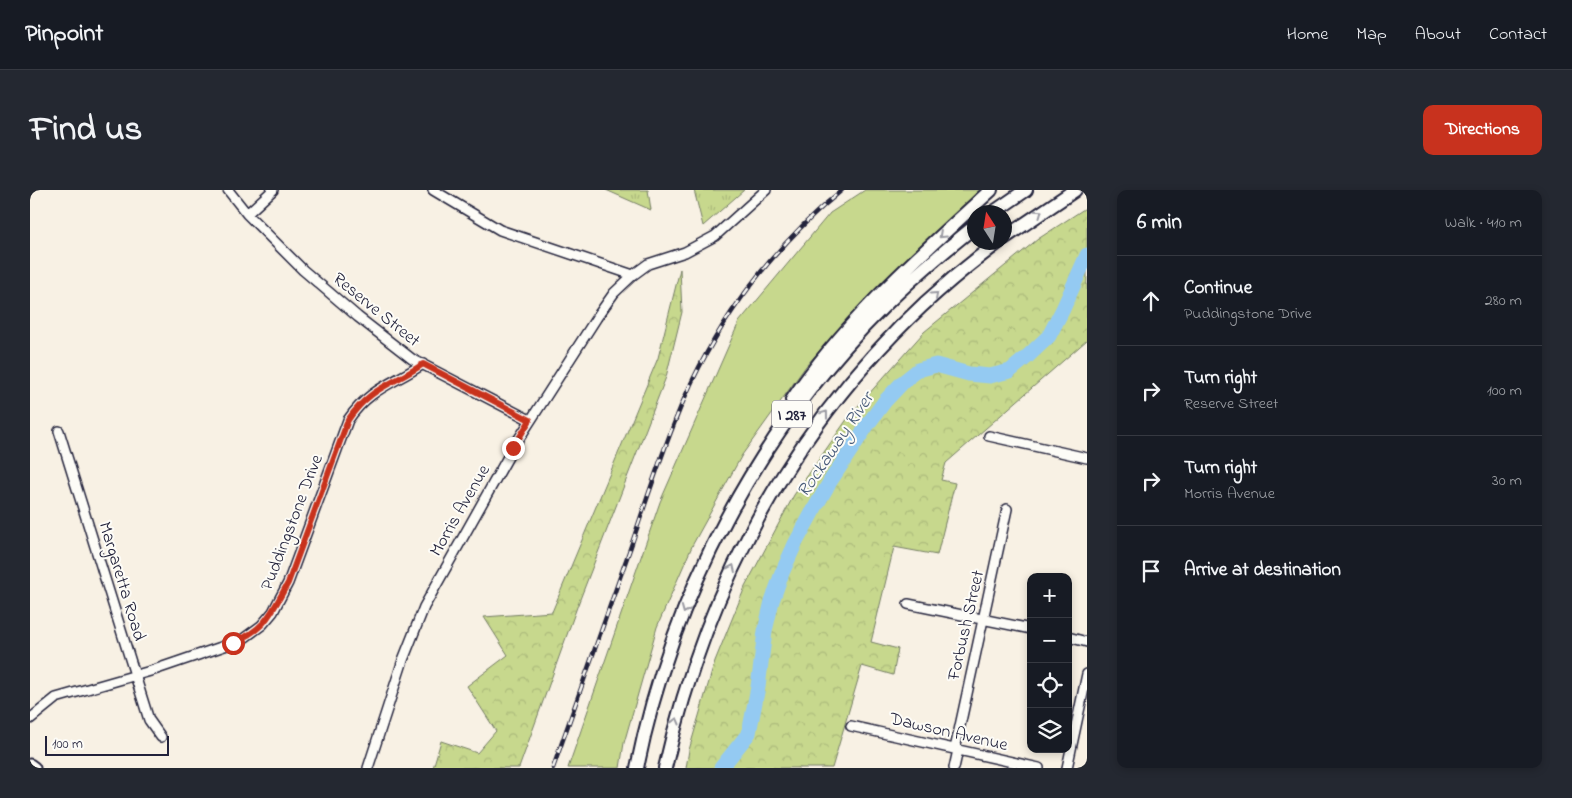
<!DOCTYPE html>
<html lang="en">
<head>
<meta charset="utf-8">
<style>
	body { margin:0; font-family:"Indie Flower",sans-serif; background:#242831; color:#f1f3f6 }
	.controls { position:absolute; right:15px; bottom:15px; display:grid; overflow:hidden; border-radius:10px; box-shadow:0 2px 8px #0003 }
	.controls button { width:45px; height:45px; display:grid; place-items:center; padding:0; border:0; border-bottom:1px solid #363941; background:#171b24; color:#f1f3f6; font:25px sans-serif }
	.compass { position:absolute; left:937px; top:15px; width:45px; height:45px; border-radius:50%; background:#171b24; box-shadow:0 2px 8px #0003; rotate:348deg }
	.scale { position:absolute; left:15px; bottom:12px; width:124px; box-sizing:border-box; padding-left:5px; border:2px solid #22223b; border-top:0; font-size:14px; line-height:18px; white-space:nowrap; color:#22223b; -webkit-text-stroke:4px #fdfcf7; paint-order:stroke }
	.stop { position:absolute; width:15px; height:15px; margin:-11px; border:4px solid #c8321e; border-radius:50%; background:#fff }
	.stop.end { background:#c8321e; border-color:#fff; box-shadow:0 1px 5px #0008 }
	.list { margin:0; padding:0; list-style:none }
	h2 { display:flex; justify-content:space-between; align-items:center; height:65px; margin:0; padding:0 20px; font-size:21px }
	h2 small { font-size:16px; font-weight:400; color:#9ea1a6 }
	.list li { display:grid; grid-template-columns:32px 1fr auto; gap:15px; align-items:center; box-sizing:border-box; height:90px; padding:0 20px; border-top:1px solid #363941 }
	.list b { display:block; font-size:19px; white-space:nowrap }
	.list p { margin:0; font-size:16px; white-space:nowrap; color:#9ea1a6 }
	.list em { font-size:16px; font-style:normal; color:#9ea1a6 }
	.icon { flex:none; width:28px; height:28px; fill:none; stroke:currentColor; stroke-width:2; stroke-linecap:round; stroke-linejoin:round }
	.map { position:relative; flex:none; width:1057px; height:578px; overflow:hidden; border-radius:10px }
	header { display:flex; align-items:center; gap:30px; box-sizing:border-box; height:70px; padding:0 25px; background:#171b24; border-bottom:1px solid #363941 }
	header strong { font-size:24px }
	nav { display:flex; gap:28px; margin-inline-start:auto; font-size:18px }
	.intro { display:flex; align-items:center; justify-content:space-between; box-sizing:border-box; height:120px; padding:0 30px }
	h1 { margin:0; font-size:35px }
	.button { padding:12px 22px; border-radius:10px; background:#c8321e; color:#fff; font-size:18px; font-weight:700 }
	main { display:flex; gap:30px; padding:0 30px }
	aside { flex:1; background:#171b24; border-radius:10px; box-shadow:0 2px 8px #0003 }
	.map>svg:first-child { display:block }
	.grass { fill:#c7d88d; stroke:#747d64 }
	.forest { fill:url(#forest-crowns); stroke:#747d64 }
	.park { fill:url(#park-tufts); stroke:#747d64 }
	.lines { fill:none; stroke-linecap:round; stroke-linejoin:round }
	.river { stroke:#94caf2; stroke-width:15 }
	.minor-casing { stroke:#22223b; stroke-width:12 }
	.major-casing { stroke:#22223b; stroke-width:15 }
	.highway-casing { stroke:#22223b; stroke-width:16 }
	.minor { stroke:#fdfcf7; stroke-width:9 }
	.major { stroke:#fdfcf7; stroke-width:11 }
	.highway { stroke:#fdfcf7; stroke-width:12 }
	.rail-casing { stroke:#22223b; stroke-width:4.5 }
	.rail { stroke:#fdfcf7; stroke-width:2.5; stroke-dasharray:8; stroke-linecap:butt }
	.oneway { stroke:#9a9aa2 }
	.route { stroke:#c8321e; stroke-width:6 }
	.labels { text-anchor:middle; stroke-width:4; stroke-linejoin:round; paint-order:stroke }
	.shield { fill:#fdfcf7; stroke:#646373; stroke-width:1 }
	.shield-label { font-size:16px; font-weight:bold; fill:#22223b }
	.street-label { font-size:18px; fill:#22223b; stroke:#fdfcf7 }
	.water-label { font-size:19px; font-style:italic; fill:#4a5d7b; stroke:#fdfcf7 }
</style>
</head>
<body>
<header>
<strong>Pinpoint</strong>
<nav><a>Home</a><a>Map</a><a>About</a><a>Contact</a></nav>
</header>
<div class="intro"><h1>Find us</h1><a class="button">Directions</a></div>
<main>
<div class="map">
<svg width="1057" height="578" viewBox="0 0 1057 578">
	<defs>
		<pattern id="forest-crowns" width="20" height="18" patternUnits="userSpaceOnUse" patternTransform="scale(1.25)"><rect width="20" height="18" fill="#c7d88d"/><path d="M2 6a3 3 0 1 1 6 0M12 15a3 3 0 1 1 6 0" fill="none" stroke="#abb97b"/></pattern>
		<pattern id="park-tufts" width="24" height="20" patternUnits="userSpaceOnUse" patternTransform="scale(1.25)"><rect width="24" height="20" fill="#c7d88d"/><path d="M3 7l-1-3M5 7V3M7 7l1-3M15 17l-1-3M17 17v-4M19 17l1-3" fill="none" stroke="#abb97b"/></pattern>
	</defs>
	<rect width="100%" height="100%" fill="#f8f1e4"/>
	<filter id="ink" filterUnits="userSpaceOnUse"><feTurbulence type="fractalNoise" baseFrequency=".02" numOctaves="2"/><feDisplacementMap in="SourceGraphic" scale="10" xChannelSelector="R" yChannelSelector="G"/><feConvolveMatrix kernelMatrix="1 2 1 2 8 2 1 2 1" color-interpolation-filters="sRGB"/></filter>
	<g filter="url(#ink)">
		<path class="grass" d="M835,0H964L915,37L838,106L776,176L712,265L663,354L627,437L594,553L590,578H538L630,312L709,132L800,23Z"/>
		<path class="forest" d="M1057,17V150L916,273L911,290L925,293L907,365L864,357L841,452L868,459L863,485L832,476L802,578H656L659,560L685,471L715,397L764,305L820,225L894,142L1008,49Z
			M650,79L652,122L636,187L547,417L489,578H403L411,551L447,563L466,541L437,496L478,465L454,427L522,422L628,168Z"/>
		<path class="park" d="M576,0H618L621,20Z
			M664,0H714L673,36Z"/>
		<g class="lines">
			<path class="river" d="M691,578L719,543L728,497L735,441L742,411L752,383L765,354L783,321L801,290L838,234L855,211L873,192L888,180L906,175L939,184L960,186L980,181L997,167L1019,146L1033,119L1057,65"/>
			<defs>
				<path id="minor" d="M198,0L217,24L273,80L328,127L382,169L500,230
					M403,0L470,40L603,85
					M217,24L243,0
					M29,241L119,530L131,547
					M959,246L1057,268
					M878,414L1001,439
					M1038,447L1057,452
					M0,529L26,508L124,480L203,453L213,449L232,435L243,422L248,412L258,393L318,230C340,198 363,194 393,174
					M821,536L1009,578
					M925,559L977,319
					M338,578L373,470L394,417L483,258L567,127L584,103L603,85L618,74L655,62L685,46L736,0
					M924,578L928,560
					M1037,578L1057,484"/>
				<path id="major" d="M0,575L4,578"/>
				<path id="highway" d="M964,22L996,0
					M974,48L1045,0
					M762,210C816,130 890,65 961,0
					M607,578C642,405 728,241 853,117C882,88 913,62 944,37
					M635,578C683,367 792,182 969,52"/>
			</defs>
			<use href="#minor" class="minor-casing"/>
			<use href="#major" class="major-casing"/>
			<use href="#highway" class="highway-casing"/>
			<use href="#minor" class="minor"/>
			<use href="#major" class="major"/>
			<use href="#highway" class="highway"/>
			<defs>
				<path id="rail" d="M523,578C549,504 575,430 601,356C618,306 634,255 655,207C690,127 745,55 812,0"/>
			</defs>
			<use href="#rail" class="rail-casing"/>
			<use href="#rail" class="rail"/>
		</g>
		<defs><path id="oneway-chevron" d="M-2-3.5L2.5 0L-2 3.5" fill="none" stroke-width="1.6" stroke-linecap="round" stroke-linejoin="round" transform="scale(1.25)"/></defs>
		<g class="oneway">
			<use href="#oneway-chevron" transform="translate(1009 23) rotate(-35)"/>
			<use href="#oneway-chevron" transform="translate(912 45) rotate(137)"/>
			<use href="#oneway-chevron" transform="translate(905 105) rotate(-42)"/>
			<use href="#oneway-chevron" transform="translate(795 224) rotate(-53)"/>
			<use href="#oneway-chevron" transform="translate(702 378) rotate(-65)"/>
			<use href="#oneway-chevron" transform="translate(655 420) rotate(112)"/>
			<use href="#oneway-chevron" transform="translate(646 531) rotate(-76)"/>
		</g>
	</g>
	<g class="lines" filter="url(#ink)">
		<path class="route" d="M203,453C237,438 241,423 258,393L318,230C340,197 363,195 393,174L500,230L483,258"/>
	</g>
	<g class="labels">
		<rect class="shield" x="742" y="210.5" width="40" height="27" rx="4"/>
		<g class="shield-label">
			<text x="762" y="230">I 287</text>
		</g>
		<g class="street-label">
			<text transform="translate(347 119) rotate(39)" y="6">Reserve Street</text>
			<text transform="translate(429 320) rotate(-60)" y="6">Morris Avenue</text>
			<text transform="translate(261 332) rotate(-69)" y="6">Puddingstone Drive</text>
			<text transform="translate(93 391) rotate(73)" y="6">Margaretta Road</text>
			<text transform="translate(935 435) rotate(-77)" y="6">Forbush Street</text>
			<text transform="translate(919 541) rotate(13)" y="6">Dawson Avenue</text>
		</g>
		<g class="water-label">
			<text transform="translate(804 254) rotate(-56)" y="7">Rockaway River</text>
		</g>
	</g>
</svg>
<div class="controls">
<button>+</button>
<button>−</button>
<button><svg class="icon" aria-label="locate" viewBox="0 0 24 24"><circle cx="12" cy="12" r="6"/><path d="M12 2v4M12 18v4M2 12h4M18 12h4"/></svg></button>
<button><svg class="icon" aria-label="layers" viewBox="0 0 24 24"><path d="M12 4l9 5-9 5-9-5zM3 14l9 5 9-5"/></svg></button>
</div>
<svg class="compass" viewBox="-18 -18 36 36"><path d="M0-13l5 13h-10z" fill="#e53935"/><path d="M0 13l5-13h-10z" fill="#9ea1a6"/></svg>
<div class="scale">100 m</div>
<div class="stop" style="left:203px;top:453px"></div>
<div class="stop end" style="left:483px;top:258px"></div>
</div>
<aside>
<h2>6 min<small>Walk · 410 m</small></h2>
<ul class="list">
<li><svg class="icon" aria-label="ahead" viewBox="0 0 24 24"><path d="M12 20V5M6 11l6-6 6 6"/></svg><div><b>Continue</b><p>Puddingstone Drive</p></div><em>280 m</em></li>
<li><svg class="icon" aria-label="right" viewBox="0 0 24 24"><path d="M7 20v-9h11M14 6l5 5-5 5"/></svg><div><b>Turn right</b><p>Reserve Street</p></div><em>100 m</em></li>
<li><svg class="icon" aria-label="right" viewBox="0 0 24 24"><path d="M7 20v-9h11M14 6l5 5-5 5"/></svg><div><b>Turn right</b><p>Morris Avenue</p></div><em>30 m</em></li>
<li><svg class="icon" aria-label="arrive" viewBox="0 0 24 24"><path d="M6 21V4h12l-3 4 3 4H6"/></svg><div><b>Arrive at destination</b></div></li>
</ul>
</aside>
</main>
</body>
</html>
